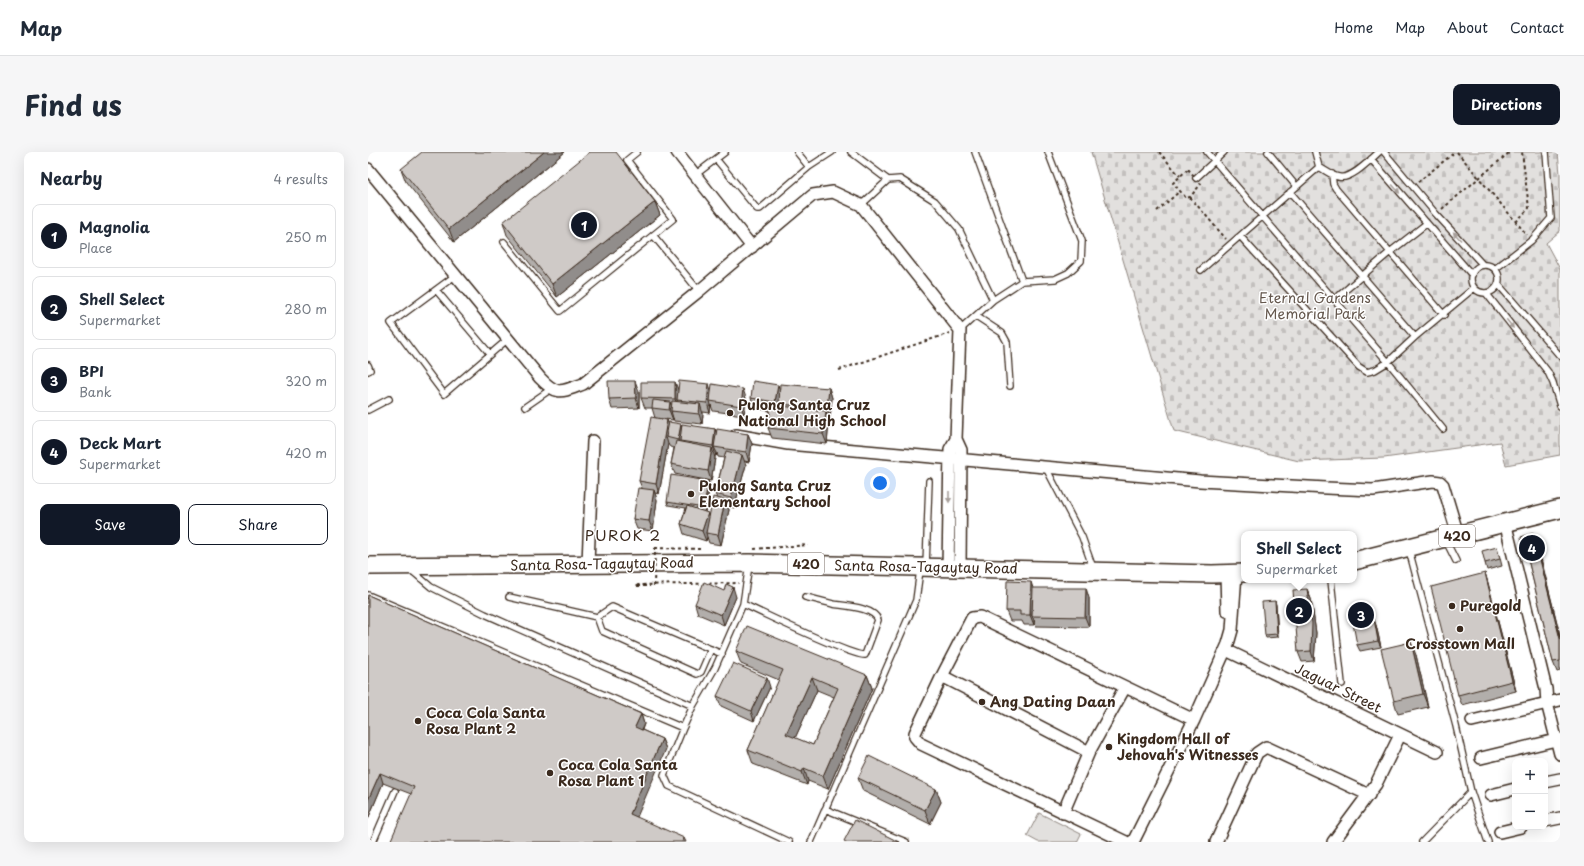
<!DOCTYPE html>
<html lang="en">
<head>
<meta charset="utf-8">
<style>
	body { margin:0; font-family:"Playpen Sans",sans-serif; background:#f6f6f7; color:#1f2937 }
	.controls { position:absolute; right:12px; bottom:12px; display:grid; overflow:hidden; border-radius:8px; box-shadow:0 4px 16px #0002 }
	.controls button { width:36px; height:36px; display:grid; place-items:center; padding:0; border:0; border-bottom:1px solid #e0e1e3; background:#fff; color:#1f2937; font:20px sans-serif }
	.you { position:absolute; left:512px; top:331px; width:14px; height:14px; margin:-10px; border:3px solid #fff; border-radius:50%; background:#1a73e8; box-shadow:0 0 0 6px #1a73e833 }
	.badge { display:grid; place-items:center; width:26px; height:26px; border-radius:50%; background:#111827; color:#fff; font-size:13px; font-weight:700 }
	.pin { position:absolute; translate:-50% -50%; border:2px solid #fff; box-shadow:0 1px 4px #0006 }
	.popup { position:absolute; left:873px; top:379px; width:116px; height:52px; box-sizing:border-box; display:grid; place-content:center; border-radius:8px; background:#fff; filter:drop-shadow(0 1px 3px #0005); font-size:13px; white-space:nowrap; color:#747a83 }
	.popup b { font-size:15px; color:#1f2937 }
	.popup::after { content:''; position:absolute; left:50%; top:100%; margin-left:-8px; border:8px solid transparent; border-top-color:#fff }
	.list { margin:0; padding:0; list-style:none }
	h2 { display:flex; justify-content:space-between; align-items:center; height:52px; margin:0; padding:0 16px; font-size:17px }
	h2 small { font-size:13px; font-weight:400; color:#747a83 }
	.list li { display:grid; grid-template-columns:26px 1fr auto; gap:12px; align-items:center; box-sizing:border-box; height:64px; margin:0 8px 8px; padding:0 8px; border:1px solid #e0e1e3; border-radius:8px }
	.list b { display:block; font-size:15px; white-space:nowrap }
	.list p { margin:0; font-size:13px; white-space:nowrap; color:#747a83 }
	.list em { font-size:13px; font-style:normal; color:#747a83 }
	.actions { display:flex; gap:8px; padding:12px 16px }
	.actions a { flex:1; padding:9px 0; border:1px solid #111827; border-radius:8px; text-align:center; font-size:14px; color:#111827 }
	.actions .main { background:#111827; color:#fff }
	.map { position:relative; flex:none; width:1192px; height:690px; overflow:hidden; border-radius:8px }
	header { display:flex; align-items:center; gap:24px; box-sizing:border-box; height:56px; padding:0 20px; background:#fff; border-bottom:1px solid #e0e1e3 }
	header strong { font-size:19px }
	nav { display:flex; gap:22px; margin-inline-start:auto; font-size:14px }
	.intro { display:flex; align-items:center; justify-content:space-between; box-sizing:border-box; height:96px; padding:0 24px }
	h1 { margin:0; font-size:28px }
	.button { padding:10px 18px; border-radius:8px; background:#111827; color:#fff; font-size:14px; font-weight:700 }
	main { display:flex; gap:24px; padding:0 24px }
	aside { flex:1; background:#fff; border-radius:8px; box-shadow:0 4px 16px #0002 }
	.map>svg:first-child { display:block }
	.cemetery { fill:url(#cemetery-stones); stroke:#8e857e }
	.pitch { fill:#e2e0de; stroke:#8e857e }
	.lines { fill:none; stroke-linecap:round; stroke-linejoin:round }
	.lane-casing { stroke:#3b2a1e; stroke-width:8 }
	.street-casing { stroke:#3b2a1e; stroke-width:14 }
	.primary-casing { stroke:#3b2a1e; stroke-width:20 }
	.path { stroke:#3b2a1e; stroke-width:2; stroke-dasharray:3 3; stroke-linecap:butt }
	.lane { stroke:#fff; stroke-width:5.5 }
	.street { stroke:#fff; stroke-width:11 }
	.primary { stroke:#fff; stroke-width:17 }
	.path-bridge { stroke:#3b2a1e; stroke-width:2; stroke-dasharray:3 3; stroke-linecap:butt }
	.wall { fill:#b2aeab; stroke:#3b2a1e; fill-rule:evenodd }
	.shaded-wall { fill:#918d8b; stroke:#3b2a1e }
	.building { fill:#cfcac7; stroke:#3b2a1e; fill-rule:evenodd }
	.oneway { fill:#a79f9a }
	.poi-dot { fill:#3b2a1e; stroke:#fff; stroke-width:1.5 }
	.labels { text-anchor:middle; stroke-width:3; stroke-linejoin:round; paint-order:stroke }
	.shield { fill:#fff; stroke:#766a62; stroke-width:1 }
	.shield-label { font-size:13px; font-weight:bold; fill:#3b2a1e }
	.park-label { font-size:14px; fill:#65584e; stroke:#fff }
	.poi-label { font-size:14px; font-weight:bold; fill:#3b2a1e; stroke:#fff; text-anchor:start }
	.street-label { font-size:14px; fill:#3b2a1e; stroke:#fff }
	.neighbourhood-label { font-size:15px; letter-spacing:1px; fill:#3b2a1e; stroke:#fff }
</style>
</head>
<body>
<header>
<strong>Map</strong>
<nav><a>Home</a><a>Map</a><a>About</a><a>Contact</a></nav>
</header>
<div class="intro"><h1>Find us</h1><a class="button">Directions</a></div>
<main>
<aside>
<h2>Nearby<small>4 results</small></h2>
<ul class="list">
<li><span class="badge">1</span><div><b>Magnolia</b><p>Place</p></div><em>250 m</em></li>
<li><span class="badge">2</span><div><b>Shell Select</b><p>Supermarket</p></div><em>280 m</em></li>
<li><span class="badge">3</span><div><b>BPI</b><p>Bank</p></div><em>320 m</em></li>
<li><span class="badge">4</span><div><b>Deck Mart</b><p>Supermarket</p></div><em>420 m</em></li>
</ul>
<div class="actions"><a class="main">Save</a><a>Share</a></div>
</aside>
<div class="map">
<svg width="1192" height="690" viewBox="0 0 1192 690">
	<defs>
		<pattern id="cemetery-stones" width="16" height="16" patternUnits="userSpaceOnUse"><rect width="16" height="16" fill="#e2e0de"/><path d="M2 7V4a2 2 0 0 1 4 0v3zM10 15v-3a2 2 0 0 1 4 0v3z" fill="#c3c0be"/></pattern>
	</defs>
	<rect width="100%" height="100%" fill="#fff"/>
	<filter id="ink" filterUnits="userSpaceOnUse"><feTurbulence type="fractalNoise" baseFrequency=".025" numOctaves="2"/><feDisplacementMap in="SourceGraphic" scale="8" xChannelSelector="R" yChannelSelector="G"/><feConvolveMatrix kernelMatrix="1 2 1 2 8 2 1 2 1" color-interpolation-filters="sRGB"/></filter>
	<g filter="url(#ink)">
		<path class="cemetery" d="M723,0H1190L1192,22V79L1178,91L1192,117V303L1138,313L1132,290L1016,306L931,309L806,279Z"/>
		<path class="pitch" d="M671,661L713,682L709,690H670L659,684Z"/>
		<g class="lines">
			<defs>
				<path id="lane" d="M429,0L441,15L464,0
					M483,0L520,28
					M607,0L654,129L625,148
					M839,0L1020,210L1075,277
					M900,0L928,34
					M947,0L951,15C957,18 964,24 971,25C983,28 1002,8 1011,0
					M1016,0L1068,62L1115,113
					M348,7L389,57H392L441,15
					M1003,7L1104,123
					M964,22L965,32L968,37L1076,163
					M327,23L357,0
					M828,26L856,0
					M922,40L1047,185
					M493,53L520,28L532,27L567,49L591,77L625,148L592,178
					M285,83L331,139
					M872,84L991,215L999,220L1007,218L1020,210L1047,185L1106,136
					M136,90L192,159L305,67L259,8L269,0
					M1103 127a14 14 0 1 1 28 0a14 14 0 1 1-28 0Z
					M1127,117L1164,88L1183,66L1178,0
					M833,118L951,15
					M88,123L23,171L76,242L140,187
					M654,129L687,127L700,121L713,109L714,89L680,0
					M1130,132L1192,204
					M68,138L122,202
					M1118,141L1180,220L1185,231L1192,254
					M966,148L1022,100L1058,72
					M608,164L634,181L639,190L642,234
					M0,213L2,218L0,219
					M157,255L183,237
					M0,258L21,247
					M678,316L714,385L725,416
					M1077,387L1088,409
					M1041,398L1088,574L1103,640L1120,690
					M381,413L375,452L347,516L325,554L315,576L296,623L301,634L421,690
					M558,414L561,329
					M43,418L63,435L117,462L325,554
					M963,428L974,532
					M0,443L315,576
					M141,445L229,465L244,455L354,502
					M375,452C392,460 485,505 497,503L510,468C506,455 477,454 465,452C456,450 447,447 437,445
					M229,465L234,479L329,522L333,520L343,497
					M457,657L538,690
					M5,690L27,639
					M443,690L548,448L552,418
					M1054,690L1103,640"/>
				<path id="street" d="M309,0L384,95
					M0,17L172,226C189,244 193,240 215,232L331,139L445,43L465,40L493,53L592,178L588,287L582,297L580,416
					M368,283L420,292L832,329L958,336L1005,338L1065,329L1072,330L1075,333L1090,383
					M588,287L593,298L592,416
					M1137,370L1178,537L1179,551L1192,602
					M220,411L225,289
					M858,422L859,459
					M858,498L1069,600
					M574,524L721,600
					M1104,569L1192,548
					M1113,606L1192,587
					M1177,630L1192,627
					M1123,643L1147,637
					M695,661L721,600L757,535
					M1177,669L1192,666
					M1132,680L1153,675
					M758,690L553,592L547,585V581L574,524L604,466L612,465L826,568
					M765,690L826,568L860,492L864,478L868,421
					M848,690L889,601L898,595L1001,643
					M965,690L1008,632L1032,583"/>
				<path id="primary" d="M986,409L1192,357
					M0,414L382,411L844,422L876,421"/>
			</defs>
			<use href="#lane" class="lane-casing"/>
			<use href="#street" class="street-casing"/>
			<use href="#primary" class="primary-casing"/>
			<path class="path" d="M791,0L812,24
				M1089,0L1159,83
				M820,17L833,32L822,45L818,46L805,31Z
				M1050,30L1087,0
				M822,45L858,87
				M1074,57L1142,0
				M789,59L812,39
				M1148,70L1161,56L1154,0
				M471,218L582,181
				M287,396L334,397
				M386,397L440,393
				M269,434L270,433L371,431
				M269,434H282"/>
			<use href="#lane" class="lane"/>
			<use href="#street" class="street"/>
			<use href="#primary" class="primary"/>
			<path class="path-bridge" d="M286,434L287,396"/>
		</g>
		<path class="wall" d="M197,0L86,90L38,30L33,17Z
			M287,50L292,63L189,145L139,83L135,70Z
			M461,236L464,246L462,266H460L461,269L459,292L404,286L400,276L402,259L386,256L383,246L412,238Z
			M310,238L343,239L378,246L376,263L345,259L343,253L342,261L335,260V262L334,272L306,269L305,266V268L287,266L284,256H277L273,246Z
			M271,239V256L244,257L241,247Z
			M299,268L301,272L347,277L349,281L380,282L384,292L381,310L376,309L378,313L366,356L360,354L361,358L353,393L341,391L339,385L338,389L316,382L313,372L318,356L300,353L299,350L342,332L337,359L341,364L349,346L347,342L356,306L350,305L349,301L348,304H347V306L343,329L307,322L303,312L306,296L302,295L300,292L291,342L287,341L289,348L285,379L269,377L265,367L274,336L271,329Z
			M1168,388L1192,483V519L1189,520L1185,510L1159,403H1158L1156,397Z
			M1131,402L1134,414L1119,418L1117,411Z
			M1117,421L1120,431L1148,539L1094,553L1090,543Z
			M665,436L721,446V475L668,474L666,468V473H656L654,469H642L638,459Z
			M939,437L943,447L948,481L946,509L934,510L930,500Z
			M0,443L273,562L276,572L274,578L294,587L298,597L43,642L15,631L0,667Z
			M368,445L356,473L330,462L327,452Z
			M907,449L908,453L910,485L898,486L897,483Z
			M1008,473L1013,495L992,499L989,493Z
			M368,499L499,523L504,536L460,637L440,629L439,633L385,612L380,598L411,528L373,512ZM449,538L466,545L445,593L427,586Z
			M1048,503L1060,555L1030,562L1026,549Z
			M402,535L386,569L353,554L349,544Z
			M490,626L568,637L573,650L562,672L495,639Z"/>
		<path class="shaded-wall" d="M176,0H197L86,90L81,77Z
			M287,50L292,63L189,145L184,132Z
			M267,229L271,239V256L268,246Z
			M307,230L311,240L309,248L311,253V257L307,247Z
			M341,232L344,242L342,249L343,253L342,261L339,251Z
			M410,233L414,243L411,252L412,255L411,260L407,250Z
			M461,236L464,246L462,266L459,256Z
			M375,237L378,246L376,263L373,254Z
			M302,250L306,259H303L305,266V268L301,258Z
			M332,252L335,262L334,272L331,262Z
			M458,259L461,269L459,292L455,282Z
			M299,268L303,278L298,285L300,292L291,342L288,332Z
			M313,272L317,282L312,289L314,296V298L310,288Z
			M347,277L351,287L346,295L349,301L348,304L345,294Z
			M380,282L384,292L381,310L378,300Z
			M344,296L347,306L343,329L340,319Z
			M374,303L378,313L366,356L363,346Z
			M340,329L342,332L337,359L336,356Z
			M286,338L289,348L285,379L281,369Z
			M357,348L361,358L353,393L350,383Z
			M340,361L344,370L338,381L339,385L338,389L334,379Z
			M1166,381L1172,402L1192,483V487Z
			M1117,421L1120,431L1148,539L1144,529Z
			M663,430L666,439L664,464L666,468V473L662,463Z
			M365,435L368,445L356,473L353,463Z
			M718,436L721,446V475L717,465Z
			M939,437L943,447L948,481L946,509L943,499Z
			M907,449L908,453L910,485L909,482Z
			M1006,467L1008,473L1013,495L1010,489Z
			M1043,490L1048,503L1060,555L1055,542Z
			M499,523L504,536L460,637L455,624Z
			M444,525L449,538L423,595L418,582Z
			M399,526L402,535L386,569L383,559Z
			M273,562L276,572L270,585L267,575Z
			M294,587L298,597L266,672L262,662Z
			M436,616L440,629L439,633L434,620Z
			M12,621L15,631L0,667V648Z
			M568,637L573,650L562,672L557,658Z
			M316,686L318,690H314Z"/>
		<path class="building" d="M54,0H176L81,77L33,17Z
			M222,0H248L287,50L184,132L135,70Z
			M240,229H267L268,246L241,247Z
			M311,229L341,232L339,251L309,248Z
			M385,229L410,233L407,250L383,246Z
			M273,230H307V247L273,246Z
			M344,232L375,237L373,254L342,249Z
			M412,232L461,236L459,256L411,252Z
			M285,248L302,250L301,258L284,256Z
			M304,249L332,252L331,262L303,259Z
			M403,253L458,259L455,282L400,276Z
			M283,265L299,268L288,332L271,329Z
			M301,270L313,272L310,288L298,285Z
			M314,272L347,277L345,294L312,289Z
			M349,277L380,282L378,300L346,295Z
			M308,289L344,296L340,319L303,312Z
			M358,299L374,303L363,346L347,342Z
			M303,323L340,329L336,356L299,350Z
			M270,336L286,338L281,369L265,367Z
			M345,345L357,348L350,383L338,381Z
			M319,354L340,361L334,379L313,372Z
			M1166,381L1168,392L1157,395V396L1156,397L1153,385Z
			M1168,392L1192,487V509L1185,510L1157,395Z
			M1129,395L1132,407L1117,411L1114,399Z
			M1117,421L1144,529L1090,543L1063,435Z
			M639,429L663,430L662,463H652V459H638Z
			M336,430L356,439L358,432L365,435L353,463L327,452Z
			M665,436H718L717,465L664,464Z
			M939,437L944,471L943,499L930,500L925,438Z
			M0,443L273,562L267,575L294,587L262,662L316,686L314,690H22L46,635L12,621L0,648Z
			M907,449L909,482L897,483L894,450Z
			M1006,467L1010,489L989,493L985,471Z
			M379,474L499,523L455,624L436,616L434,620L380,598L415,518L368,499ZM444,525L470,536L445,593L418,582Z
			M1043,490L1055,542L1026,549L1013,497Z
			M365,511L399,526L383,559L349,544Z
			M501,604L568,637L557,658L490,626Z
			M487,668L531,690H478L476,689Z"/>
		<defs><path id="oneway-solid" d="M-6-.8H1V-3.2L6.5 0L1 3.2V.8H-6Z"/></defs>
		<g class="oneway">
			<use href="#oneway-solid" transform="translate(1028 37) rotate(50)"/>
			<use href="#oneway-solid" transform="translate(1089 84) rotate(-132)"/>
			<use href="#oneway-solid" transform="translate(1142 172) rotate(52)"/>
			<use href="#oneway-solid" transform="translate(581 345) rotate(90)"/>
		</g>
	</g>
	<g class="poi-dot">
		<circle cx="362" cy="261" r="4"/>
		<circle cx="323" cy="342" r="4"/>
		<circle cx="1084" cy="454" r="4"/>
		<circle cx="1092" cy="477" r="4"/>
		<circle cx="614" cy="550" r="4"/>
		<circle cx="50" cy="569" r="4"/>
		<circle cx="741" cy="595" r="4"/>
		<circle cx="182" cy="621" r="4"/>
	</g>
	<g class="labels">
		<g class="shield">
			<rect x="1071" y="373" width="36" height="22" rx="3"/>
			<rect x="420" y="401" width="36" height="22" rx="3"/>
		</g>
		<g class="shield-label">
			<text x="1089" y="389">420</text>
			<text x="438" y="417">420</text>
		</g>
		<g class="park-label">
			<text x="947" y="151">Eternal Gardens<tspan x="947" dy="16">Memorial Park</tspan></text>
		</g>
		<g class="poi-label">
			<text x="370" y="258">Pulong Santa Cruz<tspan x="370" dy="16">National High School</tspan></text>
			<text x="331" y="339">Pulong Santa Cruz<tspan x="331" dy="16">Elementary School</tspan></text>
			<text x="1092" y="459">Puregold</text>
			<text x="1092" y="497" text-anchor="middle">Crosstown Mall</text>
			<text x="622" y="555">Ang Dating Daan</text>
			<text x="58" y="566">Coca Cola Santa<tspan x="58" dy="16">Rosa Plant 2</tspan></text>
			<text x="749" y="592">Kingdom Hall of<tspan x="749" dy="16">Jehovah's Witnesses</tspan></text>
			<text x="190" y="618">Coca Cola Santa<tspan x="190" dy="16">Rosa Plant 1</tspan></text>
		</g>
		<g class="street-label">
			<text transform="translate(234 412) rotate(-1)" y="5">Santa Rosa-Tagaytay Road</text>
			<text transform="translate(558 415) rotate(1)" y="5">Santa Rosa-Tagaytay Road</text>
			<text transform="translate(970 536) rotate(26)" y="5">Jaguar Street</text>
		</g>
		<g class="neighbourhood-label">
			<text x="255" y="389">PUROK 2</text>
		</g>
	</g>
</svg>
<div class="controls">
<button>+</button>
<button>−</button>
</div>
<div class="you"></div>
<div class="pin badge" style="left:216px;top:73px">1</div>
<div class="pin badge" style="left:931px;top:459px">2</div>
<div class="popup"><b>Shell Select</b>Supermarket</div>
<div class="pin badge" style="left:993px;top:463px">3</div>
<div class="pin badge" style="left:1164px;top:396px">4</div>
</div>
</main>
</body>
</html>
